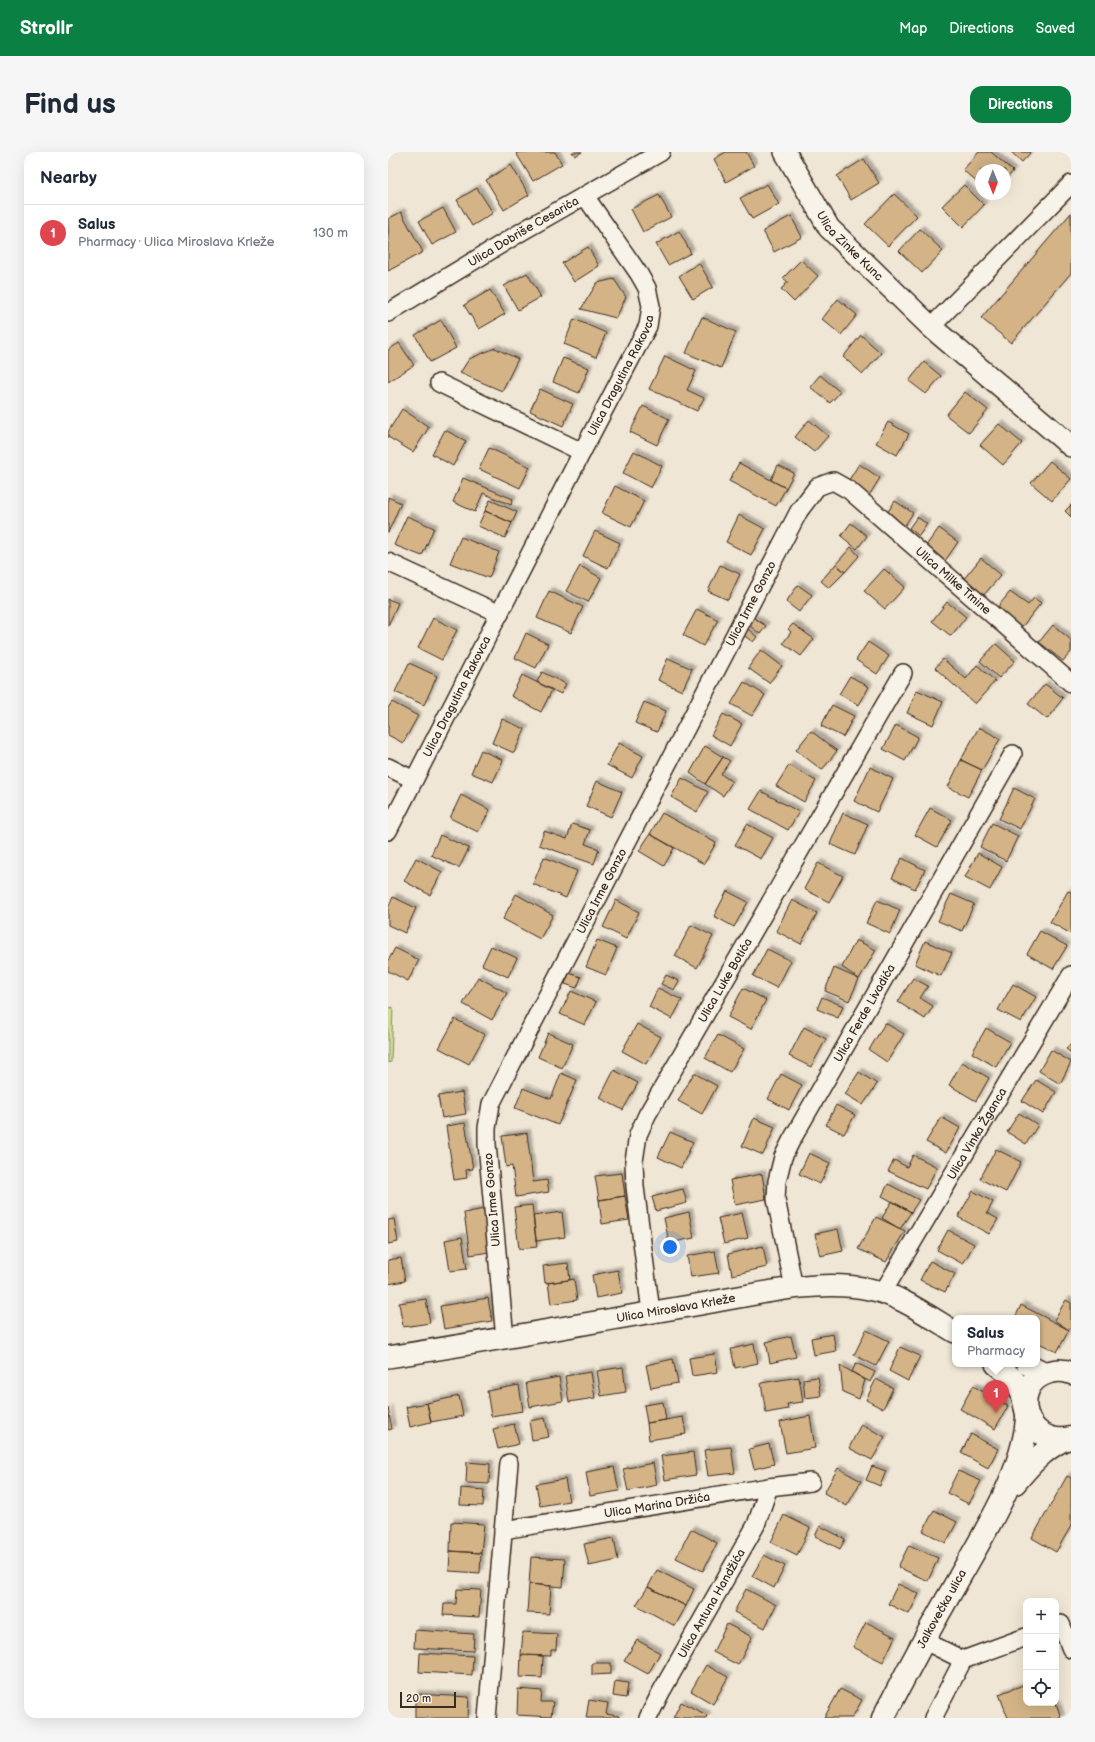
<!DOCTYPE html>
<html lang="en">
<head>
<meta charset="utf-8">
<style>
	body { margin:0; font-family:"Balsamiq Sans",sans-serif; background:#f6f6f7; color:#1f2937 }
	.controls { position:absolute; right:12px; bottom:12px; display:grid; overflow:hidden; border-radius:8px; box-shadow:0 4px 16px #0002 }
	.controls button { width:36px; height:36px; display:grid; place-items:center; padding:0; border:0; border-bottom:1px solid #e0e1e3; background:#fff; color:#1f2937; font:20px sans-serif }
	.compass { position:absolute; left:587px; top:12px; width:36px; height:36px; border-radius:50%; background:#fff; box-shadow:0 4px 16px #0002; rotate:179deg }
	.scale { position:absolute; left:12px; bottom:10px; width:56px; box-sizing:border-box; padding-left:4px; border:2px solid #3b2a1e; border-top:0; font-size:11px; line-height:14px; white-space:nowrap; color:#3b2a1e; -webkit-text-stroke:3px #f7f3e8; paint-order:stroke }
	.you { position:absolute; left:282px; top:1095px; width:14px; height:14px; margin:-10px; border:3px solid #fff; border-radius:50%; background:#1a73e8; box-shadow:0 0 0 6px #1a73e833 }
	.badge { display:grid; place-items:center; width:26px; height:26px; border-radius:50%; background:#0b8043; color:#fff; font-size:13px; font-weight:700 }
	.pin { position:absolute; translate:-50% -33px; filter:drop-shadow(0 1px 2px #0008) }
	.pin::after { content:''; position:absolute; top:21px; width:14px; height:12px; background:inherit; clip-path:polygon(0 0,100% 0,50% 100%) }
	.popup { position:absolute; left:564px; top:1163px; width:88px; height:52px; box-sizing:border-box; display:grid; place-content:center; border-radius:8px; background:#fff; filter:drop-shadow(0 1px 3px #0005); font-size:13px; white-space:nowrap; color:#747a83 }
	.popup b { font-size:15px; color:#1f2937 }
	.popup::after { content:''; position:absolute; left:50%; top:100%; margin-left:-8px; border:8px solid transparent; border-top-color:#fff }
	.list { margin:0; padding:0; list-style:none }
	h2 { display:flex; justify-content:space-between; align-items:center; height:52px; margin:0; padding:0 16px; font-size:17px }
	h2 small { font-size:13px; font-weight:400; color:#747a83 }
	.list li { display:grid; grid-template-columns:26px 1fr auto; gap:12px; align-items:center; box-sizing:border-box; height:56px; padding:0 16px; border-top:1px solid #e0e1e3 }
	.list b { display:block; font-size:15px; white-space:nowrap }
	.list p { margin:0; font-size:13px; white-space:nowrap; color:#747a83 }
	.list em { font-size:13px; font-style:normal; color:#747a83 }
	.icon { flex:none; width:22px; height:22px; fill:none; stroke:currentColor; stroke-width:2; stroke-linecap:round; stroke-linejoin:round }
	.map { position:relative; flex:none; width:683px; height:1566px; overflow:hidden; border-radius:12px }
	header { display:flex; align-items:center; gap:24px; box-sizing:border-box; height:56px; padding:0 20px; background:#0b8043; color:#fff }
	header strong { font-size:19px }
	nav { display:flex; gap:22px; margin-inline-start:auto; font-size:14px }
	.intro { display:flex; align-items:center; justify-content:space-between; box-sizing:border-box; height:96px; padding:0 24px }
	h1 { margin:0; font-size:28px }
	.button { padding:10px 18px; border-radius:12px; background:#0b8043; color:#fff; font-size:14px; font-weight:700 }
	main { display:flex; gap:24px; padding:0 24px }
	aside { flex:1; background:#fff; border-radius:12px; box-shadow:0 4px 16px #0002 }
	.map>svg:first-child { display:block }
	.green { fill:#cfe297; stroke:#85865a }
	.building { fill:#d4b487; stroke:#3b2a1e; filter:url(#shadow) }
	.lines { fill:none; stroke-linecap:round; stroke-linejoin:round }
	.minor-casing { stroke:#3b2a1e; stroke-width:20 }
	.tertiary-casing { stroke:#3b2a1e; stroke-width:24 }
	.secondary-casing { stroke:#3b2a1e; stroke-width:25 }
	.minor { stroke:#f7f3e8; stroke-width:17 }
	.tertiary { stroke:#f7f3e8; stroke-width:21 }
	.secondary { stroke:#f7f3e8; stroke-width:22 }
	.labels { text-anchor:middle; stroke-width:3; stroke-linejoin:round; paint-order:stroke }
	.street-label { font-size:12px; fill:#3b2a1e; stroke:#f7f3e8 }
</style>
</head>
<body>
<header>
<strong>Strollr</strong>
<nav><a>Map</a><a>Directions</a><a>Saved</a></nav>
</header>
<div class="intro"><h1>Find us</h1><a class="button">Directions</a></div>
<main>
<aside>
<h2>Nearby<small></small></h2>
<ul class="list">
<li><span class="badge" style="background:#e0444e">1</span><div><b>Salus</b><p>Pharmacy · Ulica Miroslava Krleže</p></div><em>130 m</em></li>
</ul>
</aside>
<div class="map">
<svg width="683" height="1566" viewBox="0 0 683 1566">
	<defs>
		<filter id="shadow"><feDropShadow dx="3.5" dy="-3.5" stdDeviation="1" flood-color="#0004"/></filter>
	</defs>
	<rect width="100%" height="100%" fill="#f0e6d5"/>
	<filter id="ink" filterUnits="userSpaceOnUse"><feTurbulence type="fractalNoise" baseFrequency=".025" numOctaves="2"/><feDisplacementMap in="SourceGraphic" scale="8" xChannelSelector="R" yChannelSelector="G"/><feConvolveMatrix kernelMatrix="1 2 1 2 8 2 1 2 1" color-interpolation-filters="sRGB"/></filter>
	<g filter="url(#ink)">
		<path class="green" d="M5,855L3,910L0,911V856Z"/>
		<path class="building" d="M129,0H167L174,12L145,29L128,1Z
			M184,0H194L187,4Z
			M338,0H358L366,14L338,30L326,7Z
			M591,0H603L625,19L617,29V18H593V34L575,18Z
			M623,0H643L634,10Z
			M476,7L491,31L463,48L449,24Z
			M123,13L141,43L116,58L98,28Z
			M379,32L391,52L364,67L352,46Z
			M576,33L596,53L575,75L554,54Z
			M89,36L105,61L84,74L69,48Z
			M506,42L529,64L500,94L477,72Z
			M271,43L283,65L255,80L243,57Z
			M55,56L68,80L44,93L31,69Z
			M13,60L35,100L0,119V89H1L0,67Z
			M683,61V121L623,191L593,166Z
			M403,64L414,85L386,100L375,79Z
			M532,77L555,99L534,121L511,99Z
			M291,79L303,101L280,113L268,92Z
			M200,95L211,114L186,130L174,111Z
			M413,108L430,124L406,150L393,137L400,130L395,126Z
			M311,111L325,135L305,147L291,124Z
			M139,121L153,145L130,158L116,134Z
			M226,127L238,145L228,166L193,157L209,131Z
			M102,138L117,162L91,177L76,153Z
			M450,147L469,163L453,183L434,167Z
			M314,165L348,180L333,216L298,201Z
			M186,167L218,181L208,205L176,192Z
			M53,168L68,196L42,210L27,183Z
			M473,183L493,201L475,222L455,205Z
			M11,191L26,213L0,230V198Z
			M107,196L130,207L114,239L72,221L81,207Z
			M277,204L308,219L299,238L316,246L309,259L261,237Z
			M175,206L201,216L191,241L165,230Z
			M536,210L553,224L538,242L521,229Z
			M432,223L452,240L442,251L422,235Z
			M152,237L185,252L175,274L142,259Z
			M577,240L600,258L581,281L558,263Z
			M255,254L281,267L269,293L242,280Z
			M14,257L41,275L25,300L0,285V280Z
			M421,268L440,284L426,300L407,285Z
			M500,270L521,282L509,303L488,291Z
			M611,272L634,291L615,313L592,293Z
			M57,278L78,289L65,314L44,302Z
			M101,296L142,315L132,336L91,317Z
			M246,299L274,314L263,336L235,321Z
			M662,309L683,327L664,349L643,331Z
			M351,311L398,336L388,354L341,329Z
			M471,312L492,326L480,345L459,331Z
			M390,313L406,321L398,336L383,328Z
			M75,326L125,347L123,353L95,341L87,360L65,350Z
			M227,334L256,349L243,375L214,361Z
			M0,345L13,351L0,381Z
			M102,348L129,360L124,371L97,359Z
			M507,349L525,361L515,376L497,364Z
			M683,353V365L677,359Z
			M97,359L124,371L117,386L90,374Z
			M351,363L377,377L363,403L338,390Z
			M19,364L46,376L34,404L6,393Z
			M529,365L539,372L531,384L521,376Z
			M463,371L479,384L469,397L453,384Z
			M551,376L570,390L557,409L537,395Z
			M207,379L232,391L220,416L195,404Z
			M73,385L111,400L101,426L62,411Z
			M463,395L471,404L457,420L448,412Z
			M593,406L613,423L595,444L575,428Z
			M448,412L457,420L441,436L433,429Z
			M332,413L352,422L340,448L320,439Z
			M192,414L213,426L200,450L178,439Z
			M496,417L517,435L497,457L476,439Z
			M410,433L424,443L411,460L398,450Z
			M161,439L195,455L183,481L149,466Z
			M622,440L640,453L646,446L653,451L633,476L608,457Z
			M0,447L10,451L0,474Z
			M559,450L578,465L563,484L544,469Z
			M309,457L330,468L315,494L295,483Z
			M45,466L69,478L54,508L30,496Z
			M366,466L378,474L372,482L361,473Z
			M405,472L426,487L413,504L395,491L403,480L400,477Z
			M665,473L683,488V500L675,509L651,490Z
			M360,477L369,485L365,490L355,483Z
			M138,481L160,492L148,516L127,506Z
			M480,490L501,504L489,522L468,508Z
			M608,492L627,509L611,526L592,509Z
			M373,498L394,514L381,531L360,516Z
			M280,506L304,517L294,539L270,528Z
			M555,507L578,527L589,513L607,529L587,552L547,516Z
			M21,511L49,524L36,553L7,540Z
			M154,520L178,532L173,542L149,530Z
			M134,523L164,538L153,560L123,544Z
			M462,524L481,535L471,553L451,542Z
			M356,530L377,543L364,564L343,552Z
			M657,532L675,546L659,567L640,552Z
			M529,538L555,550L545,573L519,561Z
			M4,550L30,564L15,591L0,583V556Z
			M256,550L278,559L269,580L247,571Z
			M444,553L466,564L455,585L433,574Z
			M335,562L354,572L342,594L323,583Z
			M114,567L137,577L126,601L104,591Z
			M508,573L530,585L517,609L495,597Z
			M591,575L612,587L594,618L573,608Z
			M423,579L449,599L434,618L408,598Z
			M231,591L255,604L244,626L219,613Z
			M317,594L335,605L317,632L302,621Z
			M93,598L115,608L105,630L83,621Z
			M335,605L342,609L333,622L344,630L335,644L317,632Z
			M573,608L594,618L580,645L560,635Z
			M401,613L428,629L416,650L388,634Z
			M482,615L505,627L489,660L466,649Z
			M294,626L320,640L309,660L283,645Z
			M209,629L234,640L223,665L198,654Z
			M626,636L647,647L632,677L611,667Z
			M373,639L411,660L400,678L362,657Z
			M73,643L102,658L90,680L62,666Z
			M542,656L564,668L549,695L527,683Z
			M274,661L328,691L316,712L262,682Z
			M455,661L480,672L467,703L442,692Z
			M604,671L630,684L618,709L592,695Z
			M184,672L202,678L197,692L211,697L206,712L151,693L156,679L179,687Z
			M359,672L385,686L373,707L347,693Z
			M262,682L286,696L276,714L251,699Z
			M52,683L81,696L71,716L43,703Z
			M590,701L614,715L602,738L577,725Z
			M156,705L189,719L178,746L145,732Z
			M28,706L54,720L42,743L16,729Z
			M514,706L537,718L527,737L504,726Z
			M430,711L455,724L441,750L416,737Z
			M339,739L360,750L346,775L326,764Z
			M680,739L683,740V782L662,770Z
			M128,742L165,763L152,787L115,767Z
			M563,742L586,752L574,779L550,769Z
			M5,745L28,756L17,781L0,773V756Z
			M228,748L251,760L238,787L215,775Z
			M404,748L429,761L413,792L388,779Z
			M489,748L512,758L502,782L478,771Z
			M303,773L325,784L309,816L287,804Z
			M652,779L679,794L665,817L639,802Z
			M209,788L229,796L218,823L198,815Z
			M468,788L488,798L471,827L454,815Z
			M537,789L564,801L553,824L527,812Z
			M103,794L129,806L120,825L94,813Z
			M7,796L31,808L20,829L0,819V809Z
			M379,797L403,809L389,836L365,824Z
			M446,816L471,827L461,849L437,839Z
			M181,821L193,825L189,836L177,832Z
			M278,823L291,829L286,838L273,832Z
			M90,825L119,841L104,868L75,852Z
			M525,826L540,834L532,846L545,854L537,867L510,850Z
			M625,832L648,845L633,870L610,858Z
			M270,836L294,848L284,867L261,855Z
			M355,836L378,848L363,877L340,865Z
			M183,839L208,850L197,873L172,862Z
			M434,845L455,854L450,866L429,857Z
			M67,867L97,883L81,912L51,896Z
			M497,871L516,882L499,910L481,898Z
			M249,872L273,885L258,912L234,899Z
			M416,875L438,887L423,915L401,904Z
			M598,876L622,890L608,915L584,901Z
			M160,881L185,892L174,916L150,905Z
			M330,883L356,897L342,920L317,906Z
			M683,891V901L678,897Z
			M663,898L683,910L672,932L651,919Z
			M574,910L601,926L588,949L561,933Z
			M226,918L250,931L235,958L212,946Z
			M471,920L489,932L475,953L457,942Z
			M173,921L189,928L170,973L127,956L135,936L163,947Z
			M306,921L329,934L314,962L290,949Z
			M393,922L414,933L401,958L380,947Z
			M648,928L668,940L655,962L634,949Z
			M74,940L78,962L54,966L50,944Z
			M448,953L467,963L456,982L438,973Z
			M631,961L650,973L638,992L619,980Z
			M553,965L572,976L558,1001L538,990Z
			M366,966L387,975L375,1003L354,994Z
			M77,971L85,1017L78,1018L79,1026L66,1028L58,974Z
			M282,980L305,990L293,1016L270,1005Z
			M139,981L145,1030L159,1028L161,1040L128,1045L124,1014L118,1015L114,984Z
			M608,997L633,1010L618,1040L592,1027Z
			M421,1001L442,1011L432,1032L411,1022Z
			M525,1003L549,1015L538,1037L500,1019L506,1008L519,1015Z
			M234,1021L237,1044L211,1048L207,1024Z
			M374,1022L378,1047L347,1053L342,1028Z
			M500,1032L531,1048L523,1060L494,1044Z
			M295,1037L299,1051L268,1059L264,1045Z
			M585,1039L605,1050L599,1061L610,1067L601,1082L570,1065Z
			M237,1044L241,1068L214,1072L211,1048Z
			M504,1049L523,1060L512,1077L494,1066Z
			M144,1053L149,1095L131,1097L126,1055Z
			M96,1057L102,1100L82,1103L76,1061Z
			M174,1060L177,1085L148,1089L145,1064Z
			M301,1060L306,1086L281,1091L276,1066Z
			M354,1061L360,1086L336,1092L330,1066Z
			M488,1065L517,1079L498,1110L470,1097Z
			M6,1067L10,1090L0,1092V1068Z
			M450,1077L455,1099L432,1104L427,1082Z
			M560,1078L586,1092L575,1112L549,1098Z
			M74,1085L79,1117L62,1119L57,1088Z
			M375,1094L379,1115L344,1123L340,1102Z
			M327,1099L331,1121L303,1125L299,1104Z
			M13,1106L17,1129L0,1132V1108Z
			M542,1109L567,1122L557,1140L532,1128Z
			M180,1111L182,1128L157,1131L155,1114Z
			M230,1118L234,1141L208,1146L204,1123Z
			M186,1127L189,1148L163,1152L160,1131Z
			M100,1146L104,1169L56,1177L52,1154Z
			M38,1147L42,1171L15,1175L11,1151Z
			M678,1148L683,1151V1174L681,1178L666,1168Z
			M633,1153L681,1178L669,1200L649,1190V1166H627Z
			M478,1178L501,1189L488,1214L466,1203Z
			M445,1182L448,1199L426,1203L423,1186Z
			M403,1184L408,1205L382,1211L378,1190Z
			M366,1192L370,1211L347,1216L343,1197Z
			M512,1195L532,1204L520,1229L501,1219Z
			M327,1202L330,1220L304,1224L301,1206Z
			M285,1207L290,1231L263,1236L258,1213Z
			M468,1211L487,1220L482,1230L464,1220Z
			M452,1213L477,1228L471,1247L455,1240Z
			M235,1215L238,1240L213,1244L209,1219Z
			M203,1220L207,1246L181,1250L177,1224Z
			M171,1225L175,1249L142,1255L138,1231Z
			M411,1225L415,1250L399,1252L400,1257L378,1261L373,1231Z
			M430,1225L433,1244L417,1246L415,1227Z
			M488,1227L505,1236L495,1257L478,1248Z
			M131,1233L135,1259L103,1264L99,1239Z
			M585,1234L620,1254L607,1277L572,1257Z
			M71,1244L75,1264L43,1270L39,1251Z
			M275,1250L278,1268L259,1271L256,1253Z
			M39,1251L43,1270L22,1275L18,1255Z
			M0,1256L4,1277L0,1278Z
			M422,1264L427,1296L398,1301L392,1270Z
			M295,1265L298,1282L261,1288L259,1271Z
			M157,1266L161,1285L144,1288L141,1269Z
			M126,1272L131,1292L110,1297L105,1277Z
			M473,1272L497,1285L484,1308L461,1296Z
			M583,1282L610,1297L600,1316L573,1301Z
			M381,1292L386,1312L366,1317L361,1297Z
			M343,1295L347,1321L320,1324L316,1298Z
			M305,1300L308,1323L277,1328L273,1304Z
			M79,1310L102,1312L101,1332L78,1331Z
			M265,1311L269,1333L240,1339L235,1317Z
			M484,1314L498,1319L492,1334L478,1328Z
			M226,1315L231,1339L202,1344L198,1320Z
			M450,1316L473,1329L459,1354L436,1341Z
			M570,1319L593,1329L581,1352L559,1341Z
			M679,1324L683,1326V1374L668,1400L644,1386Z
			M177,1327L181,1349L152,1354L148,1332Z
			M73,1336L96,1338L95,1354L72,1353Z
			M546,1358L569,1370L558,1391L535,1379Z
			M396,1363L422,1376L409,1403L383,1390Z
			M63,1370L96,1372L93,1401L62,1399Z
			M432,1374L457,1387L452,1397L427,1384Z
			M303,1377L329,1391L315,1419L288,1406Z
			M226,1386L230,1408L201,1414L196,1392Z
			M521,1393L550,1406L540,1429L510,1415Z
			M62,1399L93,1401L92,1421L61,1419Z
			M376,1403L397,1414L386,1436L364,1424Z
			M143,1405L177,1407L175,1435L141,1432Z
			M269,1418L306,1437L298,1454L260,1435Z
			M141,1432L163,1434L161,1462L139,1461Z
			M510,1432L531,1442L521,1462L500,1452Z
			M260,1435L298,1454L287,1474L248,1453Z
			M69,1437L93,1438L91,1465L55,1463L56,1452H68Z
			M358,1437L388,1453L377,1476L346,1460Z
			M478,1470L507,1485L495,1510L465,1495Z
			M339,1472L364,1485L350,1513L325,1500Z
			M27,1478L86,1482L85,1499L26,1496Z
			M135,1480L169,1482L168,1498H163V1504L133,1503Z
			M249,1488L272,1501L260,1522L236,1509Z
			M32,1501L85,1504L84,1523L31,1520Z
			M133,1503L155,1504L154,1526L132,1525Z
			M204,1511H223V1522L204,1523Z
			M318,1513L340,1525L325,1552L303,1539Z
			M227,1529L240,1531L238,1546L225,1544Z
			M638,1532V1551H668L673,1566H620L611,1542Z
			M130,1537L154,1539L153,1550H165L163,1565L129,1563Z
			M452,1537L474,1548L464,1566H436Z
			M27,1542L81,1545L80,1566H27Z
			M201,1548L220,1551L218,1562L231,1564V1566H198Z
			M293,1550L319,1563L318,1566H285Z"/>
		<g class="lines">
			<defs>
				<g id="minor">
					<path id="s1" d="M0,161L138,77L273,0"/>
					<path d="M543,175L683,32"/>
					<path d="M51,231L194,300"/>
					<path d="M0,410L112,462"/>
					<path d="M0,615L26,628"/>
					<path id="s2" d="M0,679L194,300L260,174L263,154L259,136L251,122L197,44"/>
					<path id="s3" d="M406,1136L388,1047L389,1029L395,1005L403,989L625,602"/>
					<path id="s4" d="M495,1140L683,823"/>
					<path id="s5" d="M263,1160L247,1035L246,1009L250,983L259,963L515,521"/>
					<path id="s6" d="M117,1187L99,992V976L103,952L411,359L429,335L445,329L461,338L683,531"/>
					<path id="s7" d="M115,1378L381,1335L423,1330"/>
					<path d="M673,1472L683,1497"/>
					<path d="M535,1488L575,1508"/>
					<path d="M99,1566L121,1311"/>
					<path id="s8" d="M260,1566L273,1540L368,1373L381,1335"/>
					<path d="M545,1566L575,1508L638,1485"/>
				</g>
				<g id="tertiary">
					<path id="s9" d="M397,0L441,76L543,175L683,294"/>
					<path id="s10" d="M0,1205C105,1189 209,1169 313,1152C365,1143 429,1126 481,1137C512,1143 540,1164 567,1180"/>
					<path d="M608,1212C628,1229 631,1229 637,1255"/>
					<path d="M639,1212L657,1221"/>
				</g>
				<g id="secondary">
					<path d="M683,1221C676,1218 669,1218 662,1220C619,1231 636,1297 683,1286"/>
					<path d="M627,1331C642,1313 655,1298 675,1288"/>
					<path id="s11" d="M495,1566C517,1524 539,1481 563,1440C591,1389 635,1324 639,1266"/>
				</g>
			</defs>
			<use href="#minor" class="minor-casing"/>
			<use href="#tertiary" class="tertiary-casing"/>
			<use href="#secondary" class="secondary-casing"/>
			<use href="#minor" class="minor"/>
			<use href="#tertiary" class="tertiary"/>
			<use href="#secondary" class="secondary"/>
		</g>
	</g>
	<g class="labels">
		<g class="street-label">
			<text dy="4" stroke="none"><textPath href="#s1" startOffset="158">Ulica Dobriše Cesarića</textPath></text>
			<text dy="4" stroke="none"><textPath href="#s9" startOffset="115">Ulica Zinke Kunc</textPath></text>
			<text dy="4" stroke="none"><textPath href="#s2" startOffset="512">Ulica Dragutina Rakovca</textPath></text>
			<text dy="4" stroke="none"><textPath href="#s6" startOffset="1108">Ulica Milke Tmine</textPath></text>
			<text dy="4" stroke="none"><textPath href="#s6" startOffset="800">Ulica Irme Gonzo</textPath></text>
			<text dy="4" stroke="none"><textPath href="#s2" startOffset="151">Ulica Dragutina Rakovca</textPath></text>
			<text dy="4" stroke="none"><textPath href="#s6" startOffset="476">Ulica Irme Gonzo</textPath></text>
			<text dy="4" stroke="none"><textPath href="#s5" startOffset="356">Ulica Luke Botića</textPath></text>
			<text dy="4" stroke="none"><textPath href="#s3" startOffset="299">Ulica Ferde Livadića</textPath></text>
			<text dy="4" stroke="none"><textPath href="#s4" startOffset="184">Ulica Vinka Žganca</textPath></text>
			<text transform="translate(104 1048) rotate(-95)" y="4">Ulica Irme Gonzo</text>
			<text dy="4" stroke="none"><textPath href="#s10" startOffset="292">Ulica Miroslava Krleže</textPath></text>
			<text dy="4" stroke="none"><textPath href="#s7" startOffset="156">Ulica Marina Držića</textPath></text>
			<text dy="4" stroke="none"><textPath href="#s8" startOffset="131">Ulica Antuna Handžića</textPath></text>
			<text dy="4" stroke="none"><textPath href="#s11" startOffset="124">Jalkovečka ulica</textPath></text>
		</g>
	</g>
</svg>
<div class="controls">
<button>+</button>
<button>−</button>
<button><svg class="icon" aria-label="locate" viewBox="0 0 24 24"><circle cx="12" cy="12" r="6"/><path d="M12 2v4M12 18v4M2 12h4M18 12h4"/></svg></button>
</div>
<svg class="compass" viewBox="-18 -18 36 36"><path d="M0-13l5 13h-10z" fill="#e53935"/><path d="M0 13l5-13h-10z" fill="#747a83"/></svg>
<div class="scale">20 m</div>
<div class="you"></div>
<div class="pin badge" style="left:608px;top:1261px;background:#e0444e">1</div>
<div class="popup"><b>Salus</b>Pharmacy</div>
</div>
</main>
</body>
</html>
